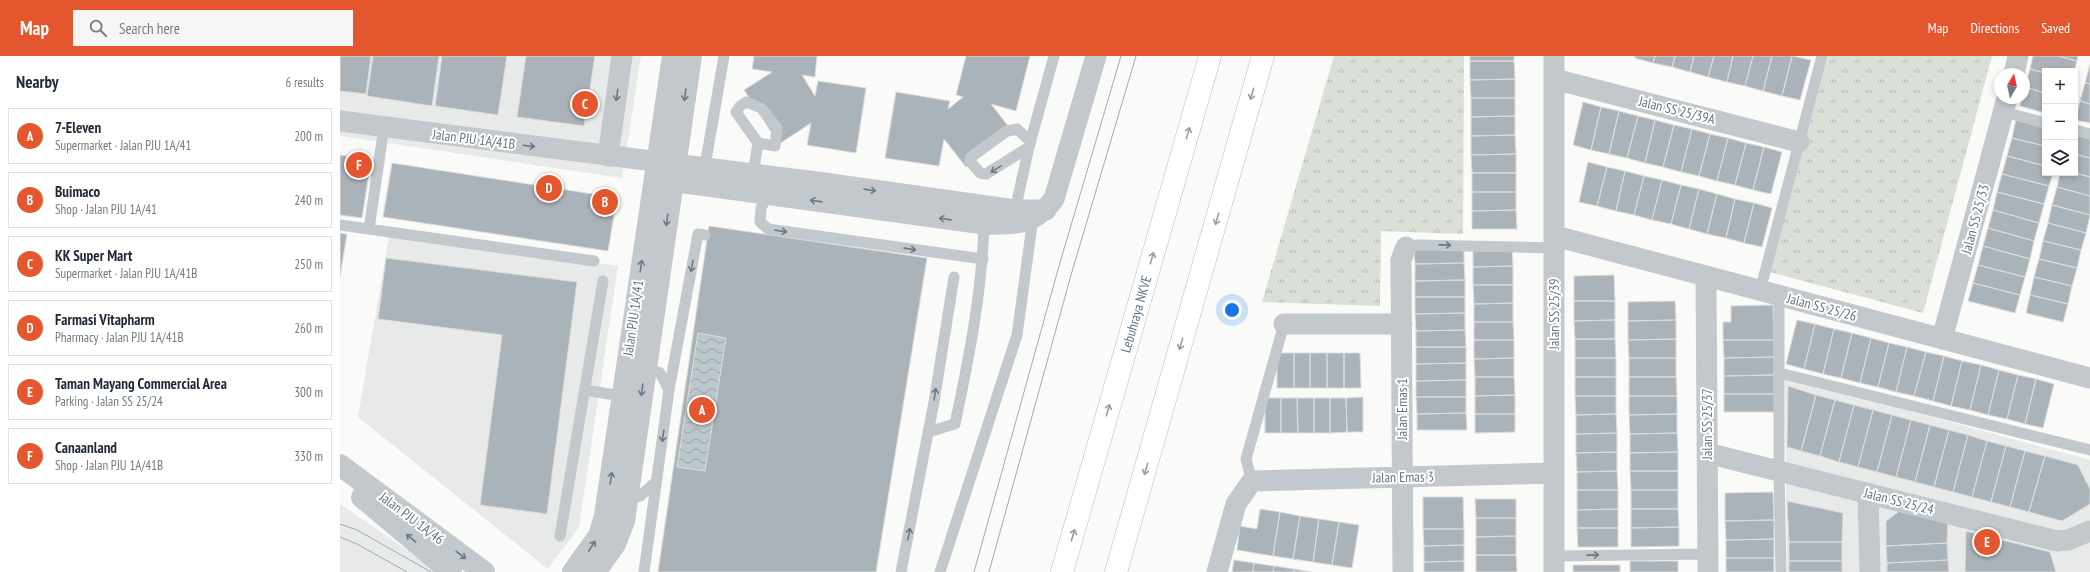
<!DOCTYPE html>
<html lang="en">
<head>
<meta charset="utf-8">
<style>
	body { margin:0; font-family:"PT Sans Narrow",sans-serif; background:#f6f6f7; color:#1f2937 }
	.controls { position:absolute; right:12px; top:12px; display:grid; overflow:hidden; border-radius:0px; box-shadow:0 2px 6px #0003 }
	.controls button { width:36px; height:36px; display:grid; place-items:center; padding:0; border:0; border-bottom:1px solid #e0e1e3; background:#fff; color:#1f2937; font:20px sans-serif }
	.compass { position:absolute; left:1654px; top:12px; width:36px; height:36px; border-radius:50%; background:#fff; box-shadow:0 2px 6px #0003; rotate:9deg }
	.you { position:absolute; left:892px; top:254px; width:14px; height:14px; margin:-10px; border:3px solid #fff; border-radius:50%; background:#1a73e8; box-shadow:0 0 0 6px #1a73e833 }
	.badge { display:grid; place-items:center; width:26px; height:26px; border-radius:50%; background:#e4572e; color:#fff; font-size:13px; font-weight:700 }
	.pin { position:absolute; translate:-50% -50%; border:2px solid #fff; box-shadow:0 1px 4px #0006 }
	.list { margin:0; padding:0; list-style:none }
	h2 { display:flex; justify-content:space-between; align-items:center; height:52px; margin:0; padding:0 16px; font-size:17px }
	h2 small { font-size:13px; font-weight:400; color:#747a83 }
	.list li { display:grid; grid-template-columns:26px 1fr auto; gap:12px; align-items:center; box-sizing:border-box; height:56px; margin:0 8px 8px; padding:0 8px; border:1px solid #e0e1e3; border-radius:0px }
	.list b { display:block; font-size:15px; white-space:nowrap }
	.list p { margin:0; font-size:13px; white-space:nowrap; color:#747a83 }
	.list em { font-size:13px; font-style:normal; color:#747a83 }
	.icon { flex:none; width:22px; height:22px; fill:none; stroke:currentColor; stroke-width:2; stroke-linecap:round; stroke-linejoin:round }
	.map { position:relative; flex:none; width:1750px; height:516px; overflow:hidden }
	header { display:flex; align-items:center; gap:24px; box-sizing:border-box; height:56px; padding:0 20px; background:#e4572e; color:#fff }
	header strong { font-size:19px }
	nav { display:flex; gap:22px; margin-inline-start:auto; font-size:14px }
	.search { width:280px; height:36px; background:#f6f6f7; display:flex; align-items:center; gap:10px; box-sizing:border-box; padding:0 14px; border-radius:0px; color:#747a83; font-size:15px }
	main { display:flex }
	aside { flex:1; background:#fff }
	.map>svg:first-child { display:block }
	.built { fill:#e8e9e9 }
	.grass { fill:url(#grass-tufts) }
	.water { fill:url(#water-waves) }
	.building { fill:#aab3b9; stroke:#dcdcda; fill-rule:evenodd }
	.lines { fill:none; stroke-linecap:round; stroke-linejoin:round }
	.motorway-casing { stroke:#b4b9bd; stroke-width:23 }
	.service { stroke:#c3c8cc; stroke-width:11 }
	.minor { stroke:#c3c8cc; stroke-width:21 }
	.tertiary { stroke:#c3c8cc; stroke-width:22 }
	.motorway { stroke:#fff; stroke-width:22 }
	.tram { stroke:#a2aab0; stroke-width:1 }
	.oneway { stroke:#939fa8 }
	.oneway2 { stroke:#6a7a87 }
	.labels { text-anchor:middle; stroke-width:4; stroke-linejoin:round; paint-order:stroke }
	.street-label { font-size:14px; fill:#657683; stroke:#fff }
</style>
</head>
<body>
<header>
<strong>Map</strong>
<div class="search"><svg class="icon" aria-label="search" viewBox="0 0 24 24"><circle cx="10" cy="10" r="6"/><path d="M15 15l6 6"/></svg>Search here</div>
<nav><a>Map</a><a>Directions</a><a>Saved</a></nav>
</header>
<main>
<aside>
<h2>Nearby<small>6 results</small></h2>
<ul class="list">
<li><span class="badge">A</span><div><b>7-Eleven</b><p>Supermarket · Jalan PJU 1A/41</p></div><em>200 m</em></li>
<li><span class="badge">B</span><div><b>Buimaco</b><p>Shop · Jalan PJU 1A/41</p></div><em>240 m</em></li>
<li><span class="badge">C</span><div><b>KK Super Mart</b><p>Supermarket · Jalan PJU 1A/41B</p></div><em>250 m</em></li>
<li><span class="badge">D</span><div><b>Farmasi Vitapharm</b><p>Pharmacy · Jalan PJU 1A/41B</p></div><em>260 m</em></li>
<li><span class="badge">E</span><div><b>Taman Mayang Commercial Area</b><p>Parking · Jalan SS 25/24</p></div><em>300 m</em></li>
<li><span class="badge">F</span><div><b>Canaanland</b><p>Shop · Jalan PJU 1A/41B</p></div><em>330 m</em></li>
</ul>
</aside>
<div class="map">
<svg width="1750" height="516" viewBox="0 0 1750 516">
	<defs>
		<pattern id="grass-tufts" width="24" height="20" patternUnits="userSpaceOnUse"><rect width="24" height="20" fill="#dadfd7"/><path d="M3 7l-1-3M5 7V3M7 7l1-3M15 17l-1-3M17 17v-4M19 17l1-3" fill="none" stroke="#b4b9b4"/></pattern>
		<pattern id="water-waves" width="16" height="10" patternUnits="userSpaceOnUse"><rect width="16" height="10" fill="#bbc7cb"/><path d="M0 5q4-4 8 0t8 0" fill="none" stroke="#9ca6aa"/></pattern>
	</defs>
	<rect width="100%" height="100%" fill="#fafaf8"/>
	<path class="built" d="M0,0H301L282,122L0,80Z
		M50,174L278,210L239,471L208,513L18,361Z
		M1445,321L1750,404V516H1447Z
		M0,448L99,516H0Z"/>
	<path class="grass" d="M994,0H1124L1123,178L1041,175L1040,250L922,246Z
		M1488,0H1652L1583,257L1430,216Z"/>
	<path class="water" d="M358,277L386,282L365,415L337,411Z"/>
	<path class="building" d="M0,0H31L26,38L0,35Z
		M33,0H99L92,50L27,40Z
		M102,0H167L158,59L95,50Z
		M186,0H255L244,70L177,61Z
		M414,0H477L475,21L462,19L475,40L478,25L526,32L516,97L467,89L471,67L439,88L404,34L432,16L412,13Z
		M626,0H690L676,55L651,48L672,75L626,111L604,83L599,110L545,102L556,36L610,45L608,53L623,41L616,39Z
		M1130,0H1174V5H1130Z
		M1295,0H1315L1313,7L1295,2Z
		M1315,0H1335L1332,11L1313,7Z
		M1335,0H1354L1350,16L1332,11Z
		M1354,0H1374L1368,21L1350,16Z
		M1374,0H1393L1387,26L1368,21Z
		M1393,0H1413L1405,30L1387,26Z
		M1413,0H1432L1423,35L1405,30Z
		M1432,0H1452L1442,40L1423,35Z
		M1452,0L1471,4L1460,44L1442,40Z
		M1693,0H1718L1737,5L1734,15H1705V17L1690,13Z
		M1718,0H1738L1737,5Z
		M1130,5H1174L1175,23L1130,24Z
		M1750,8V28L1745,27Z
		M1690,13L1705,17V37L1685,31Z
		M1175,23V42H1131L1130,24Z
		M1745,27L1750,28V48L1740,45Z
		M1685,31L1705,37V57L1680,50L1682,42H1684Z
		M1131,42H1175V60L1131,61Z
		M1740,45L1750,48V67L1735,64Z
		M1243,46L1261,51L1251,94L1233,89Z
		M1261,51L1279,55L1269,98L1251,94Z
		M1279,55L1298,60L1287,102L1269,98Z
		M1175,60V79L1131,80V61Z
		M1298,60L1315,64L1305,107L1287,102Z
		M1676,63L1705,71V90L1672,82Z
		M1315,64L1334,69L1323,111L1305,107Z
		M1334,69L1352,73L1341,116L1323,111Z
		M1352,73L1370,78L1359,120L1341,116Z
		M1370,78L1388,82L1377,125L1359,120Z
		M1175,79L1176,98L1131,99V80Z
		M1735,79L1750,83V102L1735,98Z
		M1388,82L1406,87L1395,129L1377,125Z
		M1672,82L1705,90V110L1667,100Z
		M1406,87L1424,91L1413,134L1395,129Z
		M1424,91L1442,96L1431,138L1413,134Z
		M1176,98V117H1132L1131,99Z
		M1735,98L1750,102V121L1735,117Z
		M0,99L31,104L22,162L0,159Z
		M1667,100L1705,110V117H1713L1709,130L1662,118Z
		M1248,106L1267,111L1257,150L1239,146Z
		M52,107L266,140L275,153L268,195L43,161Z
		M1267,111L1285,115L1276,155L1257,150Z
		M1285,115L1304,120L1294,159L1276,155Z
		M1132,117H1176V136H1132Z
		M1720,117H1735L1750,121V140L1717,131Z
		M1662,118L1709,130L1704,148L1657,136Z
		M1304,120L1322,124L1312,164L1294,159Z
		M1322,124L1341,129L1331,168L1312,164Z
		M1341,129L1359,133L1349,173L1331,168Z
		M1717,131L1750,140V159L1712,149Z
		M1359,133L1377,138L1367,178L1349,173Z
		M1132,136H1176V154L1132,155Z
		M1657,136L1704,148L1699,167L1653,154Z
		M1377,138L1395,143L1386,182L1367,178Z
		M1395,143L1414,147L1404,187L1386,182Z
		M1414,147L1432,152L1422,191L1404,187Z
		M1712,149L1750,159L1746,177L1708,167Z
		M1176,154L1177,173H1132V155Z
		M1653,154L1699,167L1694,185L1648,172Z
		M1708,167L1746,177L1741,194L1703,185Z
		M369,170L587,202L536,516H318ZM358,277L386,282L365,415L337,411Z
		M1648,172L1694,185L1690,203L1643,190Z
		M0,177L7,178L0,221Z
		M1703,185L1741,194L1737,212L1699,203Z
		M1643,190L1690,203L1685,221L1638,209Z
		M1074,191H1124V207L1075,208Z
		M1133,192H1172L1173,210L1133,211Z
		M46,202L237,226L207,458L140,449L162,279L38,263Z
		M1699,203L1737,212L1732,230L1694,221Z
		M1124,207L1125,224L1075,225V208Z
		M1638,209L1685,221L1680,239L1633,227Z
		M1173,210V229H1133V211Z
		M1274,219L1275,245H1234V220Z
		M1694,221L1732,230L1728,248L1690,239Z
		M1125,224V241H1075V225Z
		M1633,227L1680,239L1675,257L1628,245Z
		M1133,229H1173V247L1134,248Z
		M1690,239L1728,248L1723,266L1686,257Z
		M1075,241H1125V257L1075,258Z
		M1234,245H1275V264L1234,265Z
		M1335,245L1336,264L1288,265V246Z
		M1173,247V266H1134V248Z
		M1433,249L1434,284H1383V266H1391V250Z
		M1125,257V274L1076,275L1075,258Z
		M1275,264V283H1235L1234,265Z
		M1336,264V283L1288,284V265Z
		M1457,264L1475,268L1464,313L1446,308Z
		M1134,266H1173L1174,284H1134Z
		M1475,268L1494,273L1483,318L1464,313Z
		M1494,273L1512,277L1501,322L1483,318Z
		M1125,274L1126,291H1076V275Z
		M1512,277L1531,282L1520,327L1501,322Z
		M1531,282L1549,287L1538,331L1520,327Z
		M1235,283H1275L1276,302H1235Z
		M1336,283V302H1289L1288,284Z
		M1134,284H1174V302L1134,303Z
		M1383,284H1434V301L1384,302Z
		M1549,287L1567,291L1556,336L1538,331Z
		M1076,291H1126V307L1076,308Z
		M1567,291L1586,296L1574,340L1556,336Z
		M1586,296L1604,300L1593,345L1574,340Z
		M937,297H954V332H937Z
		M954,297H970V332H954Z
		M970,297H987V332H970Z
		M987,297H1004V332H987Z
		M1004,297H1020L1021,332H1004Z
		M1604,300L1622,305L1611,350L1593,345Z
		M1434,301V319L1384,320V302Z
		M1174,302V321H1135L1134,303Z
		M1235,302H1276V321H1235Z
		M1289,302H1336V321H1289Z
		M1622,305L1641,309L1630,354L1611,350Z
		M1126,307V324L1076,325V308Z
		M1641,309L1659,314L1648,359L1630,354Z
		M1659,314L1678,319L1667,363L1648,359Z
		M1434,319V338H1384V320Z
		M1678,319L1696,323L1685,368L1667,363Z
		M1135,321H1174L1175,339L1135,340Z
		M1235,321H1276V340H1235Z
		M1289,321H1336L1337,340H1289Z
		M1696,323L1714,328L1703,372L1685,368Z
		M1126,324V341H1076V325Z
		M1448,330L1476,339L1461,395L1447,391Z
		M1384,338H1434L1435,356H1384Z
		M1175,339V358H1135V340Z
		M1476,339L1495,344L1480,400L1461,395Z
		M1235,340H1276V358L1236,359Z
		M1289,340H1337V358L1289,359Z
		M1023,341V376H1007L1006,342Z
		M1076,341H1126V357L1077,358Z
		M925,342H941V377H925Z
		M941,342H957L958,377H941Z
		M957,342H974V377H958Z
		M974,342H990V377H974Z
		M990,342H1006L1007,376L990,377Z
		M1495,344L1514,349L1499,406L1480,400Z
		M1514,349L1533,354L1518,411L1499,406Z
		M1533,354L1552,359L1537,416L1518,411Z
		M1126,357L1127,374H1077V358Z
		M1135,358H1175V376L1135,377Z
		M1276,358L1277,377L1236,378V359Z
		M1337,358V377L1290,378L1289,359Z
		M1552,359L1571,364L1556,421L1537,416Z
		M1571,364L1590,369L1575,426L1556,421Z
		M1590,369L1609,374L1594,431L1575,426Z
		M1609,374L1628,379L1613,436L1594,431Z
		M1277,377V396L1236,397V378Z
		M1337,377L1338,396L1290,397V378Z
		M1628,379L1647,385L1632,441L1613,436Z
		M1647,385L1666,390L1651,446L1632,441Z
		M1666,390L1685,395L1670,451L1651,446Z
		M1685,395L1705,400L1689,456L1670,451Z
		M1277,396V415L1237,416L1236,397Z
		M1338,396V415H1290V397Z
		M1705,400L1738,409L1750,433V448L1722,465L1689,456Z
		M1277,415L1278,434H1237V416Z
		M1290,415H1338V434H1291Z
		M1237,434H1278V453L1237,454Z
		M1291,434H1338V453H1291Z
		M1433,436L1434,464L1385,465V437Z
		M1083,441H1123L1124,473H1083Z
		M1135,443H1176V462H1136Z
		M1447,445L1503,457L1502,486H1449Z
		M920,453L940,456L933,500L897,494L900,470L917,473Z
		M1278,453V472H1237V454Z
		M1291,453H1338L1339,471L1291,472Z
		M1561,454L1608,464L1607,487L1546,490V465Z
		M940,456L960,460L953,503L933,500Z
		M960,460L979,463L973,506L953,503Z
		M1136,462H1176V480L1136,481Z
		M979,463L999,466L992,509L973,506Z
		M1434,464V483L1386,484L1385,465Z
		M999,466L1019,469L1012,512L992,509Z
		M1339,471V490L1291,491V472Z
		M1237,472H1278V491H1238Z
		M1083,473H1124V489L1084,490Z
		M1626,475L1710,496L1716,516H1625Z
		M1176,480V499H1136V481Z
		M1434,483V502H1386V484Z
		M1449,486H1502V505H1449Z
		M1607,487L1608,504L1547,507L1546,490Z
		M1124,489V505L1084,506V490Z
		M1136,499H1176L1177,516H1136Z
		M1386,502H1434V516H1386Z
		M894,504L914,507L913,516H892Z
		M1608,504L1609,516H1547V507Z
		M1124,505V516H1084V506Z
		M1290,505H1338V516H1290Z
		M1449,505H1502V516H1449Z
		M914,507L934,510L933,516H913Z
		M1233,509H1280V516H1233Z
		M934,510L954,513V516H933Z
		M954,513L971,516H954Z"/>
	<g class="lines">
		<defs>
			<path id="motorway" d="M722,516L870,0
				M776,516L923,0"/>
		</defs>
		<use href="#motorway" class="motorway-casing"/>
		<path class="service" d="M406,46L421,52L437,72L435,90L418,87L396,56L400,50Z
			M1664,56L1705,67
			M1735,74L1750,78
			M689,91L646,118L640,117L630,105L631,101L667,75L677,73L691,86
			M364,116L384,0
			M413,118L418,87
			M428,139L421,152L420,166L428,173L643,203
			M674,159L689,91L714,0
			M0,169L254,205
			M29,173L44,71
			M1066,191L1077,189L1215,192
			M1420,235L1482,0
			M1439,240V415L1441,516
			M1440,317L1750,394
			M245,334L282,340
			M329,334L358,178L365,179
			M588,376L615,368C629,302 642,236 644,168
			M912,425L906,403L944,268
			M287,444L300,440L316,426
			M220,480L263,225
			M1214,500L1368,498
			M304,516L329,334L320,317L306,312
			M561,516L594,346L614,221
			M600,516L677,279L693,162"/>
		<path class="minor" d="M1674,18L1678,0
			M1214,23L1459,86
			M0,65L477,126L675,154H706
			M268,100L282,0
			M316,123L644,168C674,169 695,169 714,143L756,0
			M1215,180L1750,322
			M1366,221L1368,516
			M944,268H1062
			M1602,283L1667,42
			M1367,397L1717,485L1728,484L1750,475
			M1528,437L1530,516
			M877,516L896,448L912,425L1214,417
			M1063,516L1061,204L1066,191
			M1214,516V0"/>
		<path class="tertiary" d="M0,409L144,516
			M22,441L111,516
			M233,516L259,480L265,460L333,0
			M255,516L275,488L284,465L351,0"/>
		<use href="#motorway" class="motorway"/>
		<path class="tram" d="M0,468L17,474L91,516
			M0,481L17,488L67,516
			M634,516L719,210L781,0
			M649,516L731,219L796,0"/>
	</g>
	<defs><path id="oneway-shaft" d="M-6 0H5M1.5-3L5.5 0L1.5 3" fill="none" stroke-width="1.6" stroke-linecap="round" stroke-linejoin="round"/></defs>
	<g class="oneway">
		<use href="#oneway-shaft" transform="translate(912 38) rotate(106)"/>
		<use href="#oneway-shaft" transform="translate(848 77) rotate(-74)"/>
		<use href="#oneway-shaft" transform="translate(877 163) rotate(106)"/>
		<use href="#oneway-shaft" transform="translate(812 202) rotate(-74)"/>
		<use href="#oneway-shaft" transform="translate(841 288) rotate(106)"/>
		<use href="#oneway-shaft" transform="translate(768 354) rotate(-74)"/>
		<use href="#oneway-shaft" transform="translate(806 413) rotate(106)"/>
		<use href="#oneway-shaft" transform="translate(733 479) rotate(-74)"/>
	</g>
	<g class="oneway2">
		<use href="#oneway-shaft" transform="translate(277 39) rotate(98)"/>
		<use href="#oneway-shaft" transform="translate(345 39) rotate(98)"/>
		<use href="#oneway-shaft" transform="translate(189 90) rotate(7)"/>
		<use href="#oneway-shaft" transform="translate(656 113) rotate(148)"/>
		<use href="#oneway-shaft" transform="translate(530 134) rotate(8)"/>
		<use href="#oneway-shaft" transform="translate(476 145) rotate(-172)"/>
		<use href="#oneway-shaft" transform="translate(605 163) rotate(-172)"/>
		<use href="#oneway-shaft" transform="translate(327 164) rotate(98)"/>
		<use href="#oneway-shaft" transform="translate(441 175) rotate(8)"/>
		<use href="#oneway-shaft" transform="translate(1105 189) rotate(1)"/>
		<use href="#oneway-shaft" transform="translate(570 193) rotate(8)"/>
		<use href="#oneway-shaft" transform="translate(301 210) rotate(-82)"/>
		<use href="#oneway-shaft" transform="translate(352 210) rotate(100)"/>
		<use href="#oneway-shaft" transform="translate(302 334) rotate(98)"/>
		<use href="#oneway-shaft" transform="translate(595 338) rotate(-81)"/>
		<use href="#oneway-shaft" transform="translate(323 380) rotate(98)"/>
		<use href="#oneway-shaft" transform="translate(271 422) rotate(-81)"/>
		<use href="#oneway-shaft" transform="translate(569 478) rotate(-79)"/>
		<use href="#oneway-shaft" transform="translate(71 482) rotate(-140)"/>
		<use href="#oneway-shaft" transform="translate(252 490) rotate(-57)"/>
		<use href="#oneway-shaft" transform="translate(121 499) rotate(38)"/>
		<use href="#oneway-shaft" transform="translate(1253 499) rotate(-1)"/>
	</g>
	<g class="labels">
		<g class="street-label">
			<text transform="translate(1337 54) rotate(14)" y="5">Jalan SS 25/39A</text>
			<text transform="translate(134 83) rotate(7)" y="5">Jalan PJU 1A/41B</text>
			<text transform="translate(1635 163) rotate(-75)" y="5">Jalan SS 25/33</text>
			<text transform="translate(1482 251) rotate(15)" y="5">Jalan SS 25/26</text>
			<text transform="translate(796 258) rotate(-74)" y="5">Lebuhraya NKVE</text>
			<text transform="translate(1214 258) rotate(-90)" y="5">Jalan SS 25/39</text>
			<text transform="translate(293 262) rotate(-82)" y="5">Jalan PJU 1A/41</text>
			<text transform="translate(1062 353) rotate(-90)" y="5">Jalan Emas 1</text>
			<text transform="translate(1367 368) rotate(-90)" y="5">Jalan SS 25/37</text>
			<text transform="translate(1063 421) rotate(-1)" y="5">Jalan Emas 3</text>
			<text transform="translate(1559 445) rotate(14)" y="5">Jalan SS 25/24</text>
			<text transform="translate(72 462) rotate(37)" y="5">Jalan PJU 1A/46</text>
		</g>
	</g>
</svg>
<div class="controls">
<button>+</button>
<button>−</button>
<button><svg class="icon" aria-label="layers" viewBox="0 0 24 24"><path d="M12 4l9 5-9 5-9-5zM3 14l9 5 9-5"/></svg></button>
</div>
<svg class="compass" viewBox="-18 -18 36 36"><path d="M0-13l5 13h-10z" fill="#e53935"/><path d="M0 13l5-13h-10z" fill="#747a83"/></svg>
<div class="you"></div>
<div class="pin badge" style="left:362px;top:354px">A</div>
<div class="pin badge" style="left:265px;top:146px">B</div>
<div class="pin badge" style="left:245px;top:48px">C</div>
<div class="pin badge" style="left:209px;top:132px">D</div>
<div class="pin badge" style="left:1647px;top:486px">E</div>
<div class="pin badge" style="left:19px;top:109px">F</div>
</div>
</main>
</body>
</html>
